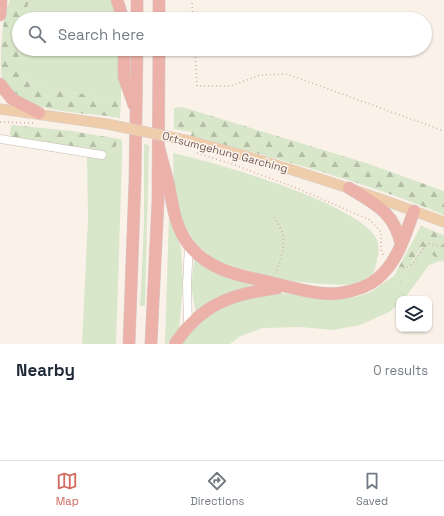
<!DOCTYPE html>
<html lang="en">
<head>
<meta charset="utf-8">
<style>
	body { margin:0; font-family:"Space Grotesk",sans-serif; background:#f2f2f3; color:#1f2937 }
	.controls { position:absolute; right:12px; bottom:12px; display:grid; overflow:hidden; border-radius:8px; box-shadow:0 1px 3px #0004 }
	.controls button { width:36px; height:36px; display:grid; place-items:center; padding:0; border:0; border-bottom:1px solid #e0e1e3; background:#fff; color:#1f2937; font:20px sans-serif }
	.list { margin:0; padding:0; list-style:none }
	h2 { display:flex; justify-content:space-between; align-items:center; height:52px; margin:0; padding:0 16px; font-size:17px }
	h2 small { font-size:13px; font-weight:400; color:#747a83 }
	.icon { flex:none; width:22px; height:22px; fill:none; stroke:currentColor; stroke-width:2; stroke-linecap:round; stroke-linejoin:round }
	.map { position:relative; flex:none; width:444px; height:344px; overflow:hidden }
	.search { position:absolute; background:#fff; box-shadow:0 1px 3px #0004; left:12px; right:12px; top:12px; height:44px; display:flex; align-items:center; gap:10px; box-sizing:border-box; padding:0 14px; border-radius:22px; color:#747a83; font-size:15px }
	.sheet { height:116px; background:#fff }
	nav { display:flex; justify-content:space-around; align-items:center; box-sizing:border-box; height:56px; border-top:1px solid #e0e1e3; background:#fff; font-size:11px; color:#747a83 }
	nav a { display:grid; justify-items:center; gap:2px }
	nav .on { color:#d3695f }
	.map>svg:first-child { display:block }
	.grass { fill:#d8e6c9 }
	.forest { fill:url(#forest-firs) }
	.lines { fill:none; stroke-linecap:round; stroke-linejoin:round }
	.minor-casing { stroke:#cbb9b0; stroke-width:9 }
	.major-casing { stroke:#d7d0ce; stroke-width:11 }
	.highway-casing { stroke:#d7d0ce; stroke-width:13 }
	.path { stroke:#d0b2a7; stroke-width:1.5; stroke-dasharray:1 3; stroke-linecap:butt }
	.minor { stroke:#fff; stroke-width:8 }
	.major { stroke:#f0cdaa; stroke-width:10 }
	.highway { stroke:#ecb1a8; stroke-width:12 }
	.major-bridge-casing { stroke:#d7d0ce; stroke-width:11; stroke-linecap:butt }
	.major-bridge { stroke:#f0cdaa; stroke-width:10 }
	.labels { text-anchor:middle; stroke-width:3; stroke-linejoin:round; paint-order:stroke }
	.street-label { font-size:11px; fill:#715750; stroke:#fdf6ef }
</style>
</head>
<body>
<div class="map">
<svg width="444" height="344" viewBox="0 0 444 344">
	<defs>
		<pattern id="forest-firs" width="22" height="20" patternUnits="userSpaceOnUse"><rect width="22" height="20" fill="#d8e6c9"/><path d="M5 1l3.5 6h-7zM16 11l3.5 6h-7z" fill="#b4bda6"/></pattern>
	</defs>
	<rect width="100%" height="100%" fill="#faf1e9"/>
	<path class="grass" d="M29,0H113L118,19H24Z
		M20,49H121V101L33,85L20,72Z
		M119,139L122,140V159L116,344H82L88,219L87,155L103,156L104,151L113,152Z
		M144,144L149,145L145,306H140L144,223Z
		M173,153C217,163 350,201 375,236C382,246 377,263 373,274L355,285L323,284L282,280L218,262L197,245L180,219L174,190Z
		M169,216L181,248L183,284L179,329L167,344H165Z
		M423,246L440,261L429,265L404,299H399V304L389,312L360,325L333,330L301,327L262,328L239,337L230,344H179L198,322L239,299L280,293L337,300L356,297L371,292L394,276L403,284L405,273Z
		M195,256L221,275L257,287L197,312L195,309L191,284Z"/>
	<path class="forest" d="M10,0H29L24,19H19L20,72L33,85L121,101L120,118C91,112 17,114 3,82C0,73 1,61 1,51C2,35 3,15 10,0Z
		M182,107L366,163L444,191V215C363,181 276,158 191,136L192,132L174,129V108Z
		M11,125L72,131L119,139L113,152L32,143L10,137Z
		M421,226L444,235V262L440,261L422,246L405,273L403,284L394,276Z"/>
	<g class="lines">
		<defs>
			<path id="minor" d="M0,139L102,155
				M188,327L187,284L189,246"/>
			<path id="major" d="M0,109L107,124
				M190,141C277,163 361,191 444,222"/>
			<path id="highway" d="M117,0L123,19
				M137,0V19
				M0,15L1,0
				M159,19V0
				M124,49V77L134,105
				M0,84L12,99L39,113
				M159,148C162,161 166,173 169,186C173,207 175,227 189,245C210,272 243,276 273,283C294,288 319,296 341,293C354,291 367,287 377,279C398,262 405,235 414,211
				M349,188C375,204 394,212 401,244
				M129,344L135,180L137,49
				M151,344L158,201L159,49
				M175,344C201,304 232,294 277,288"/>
		</defs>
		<use href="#minor" class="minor-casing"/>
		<use href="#major" class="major-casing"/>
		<use href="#highway" class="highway-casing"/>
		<path class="path" d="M192,3L193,19
			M195,49L197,86H231L260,75L287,74L444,131
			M0,122L34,123
			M197,153L232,164L299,189L370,220L381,232V249L384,257
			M274,217L283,233V250L276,274
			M403,268C416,267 418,250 429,244L444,247"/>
		<use href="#minor" class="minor"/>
		<use href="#major" class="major"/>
		<use href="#highway" class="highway"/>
		<defs>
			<path id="major-bridge" d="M107,124L190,141"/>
		</defs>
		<use href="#major-bridge" class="major-bridge-casing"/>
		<use href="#major-bridge" class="major-bridge"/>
	</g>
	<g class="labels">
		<g class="street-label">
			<text transform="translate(225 152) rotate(15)" y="4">Ortsumgehung Garching</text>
		</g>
	</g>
</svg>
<div class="controls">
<button><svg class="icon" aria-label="layers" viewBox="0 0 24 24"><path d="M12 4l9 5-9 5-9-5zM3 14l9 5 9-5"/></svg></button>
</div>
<div class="search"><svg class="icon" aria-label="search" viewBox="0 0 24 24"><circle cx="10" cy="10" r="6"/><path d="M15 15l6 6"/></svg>Search here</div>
</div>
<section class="sheet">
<h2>Nearby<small>0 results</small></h2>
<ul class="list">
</ul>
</section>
<nav>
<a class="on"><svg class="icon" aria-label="map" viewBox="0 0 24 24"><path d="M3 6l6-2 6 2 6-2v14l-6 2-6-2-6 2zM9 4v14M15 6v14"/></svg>Map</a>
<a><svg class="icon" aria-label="directions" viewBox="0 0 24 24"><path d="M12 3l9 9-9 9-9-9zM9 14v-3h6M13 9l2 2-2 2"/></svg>Directions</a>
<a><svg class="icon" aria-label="saved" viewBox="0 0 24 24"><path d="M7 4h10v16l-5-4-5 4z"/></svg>Saved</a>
</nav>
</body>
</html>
